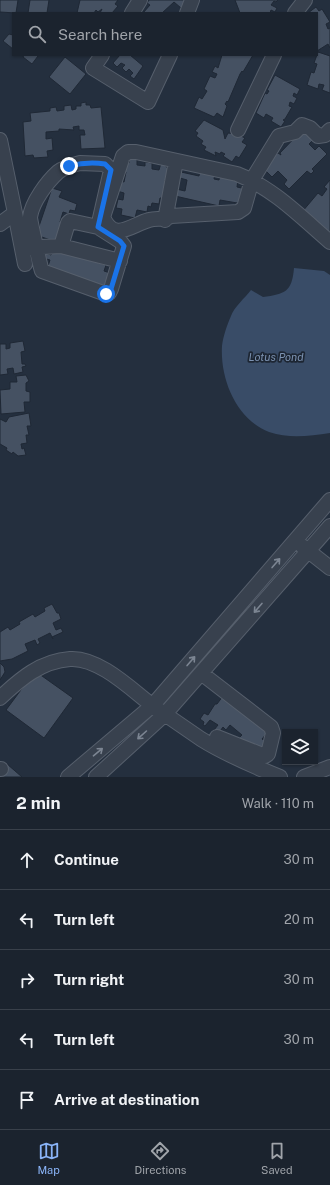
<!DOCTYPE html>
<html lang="en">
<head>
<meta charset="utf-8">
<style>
	body { margin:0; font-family:"Public Sans",sans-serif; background:#242b36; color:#f1f3f6 }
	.controls { position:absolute; right:12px; bottom:12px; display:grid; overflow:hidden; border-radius:0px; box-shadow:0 1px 3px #0004 }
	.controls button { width:36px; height:36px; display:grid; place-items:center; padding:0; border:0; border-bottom:1px solid #39404a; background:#1b232e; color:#f1f3f6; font:20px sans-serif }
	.stop { position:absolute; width:12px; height:12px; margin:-9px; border:3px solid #1a73e8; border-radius:50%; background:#fff }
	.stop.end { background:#1a73e8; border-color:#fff; box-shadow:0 1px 4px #0008 }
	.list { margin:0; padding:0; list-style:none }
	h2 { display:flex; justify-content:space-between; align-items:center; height:52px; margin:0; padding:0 16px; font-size:17px }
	h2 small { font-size:13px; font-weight:400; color:#a0a4aa }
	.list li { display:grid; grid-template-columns:26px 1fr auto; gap:12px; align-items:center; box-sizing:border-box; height:60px; padding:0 16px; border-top:1px solid #39404a }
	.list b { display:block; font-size:15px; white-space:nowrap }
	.list em { font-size:13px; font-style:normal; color:#a0a4aa }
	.icon { flex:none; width:22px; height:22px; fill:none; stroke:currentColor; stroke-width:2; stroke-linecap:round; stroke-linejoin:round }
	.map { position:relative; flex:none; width:330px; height:777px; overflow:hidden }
	.search { position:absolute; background:#1b232e; box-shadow:0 1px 3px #0004; left:12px; right:12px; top:12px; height:44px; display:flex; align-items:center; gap:10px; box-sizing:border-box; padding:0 14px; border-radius:0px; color:#a0a4aa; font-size:15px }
	.sheet { height:352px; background:#1b232e }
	nav { display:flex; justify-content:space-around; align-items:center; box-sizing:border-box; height:56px; border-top:1px solid #39404a; background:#1b232e; font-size:11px; color:#a0a4aa }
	nav a { display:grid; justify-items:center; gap:2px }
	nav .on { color:#8ab4f8 }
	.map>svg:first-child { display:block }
	.water { fill:#394c67 }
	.building { fill:#455162; stroke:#1f2835 }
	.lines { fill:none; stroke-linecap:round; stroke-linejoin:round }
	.minor-casing { stroke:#565f6c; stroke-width:16 }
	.minor { stroke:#38414e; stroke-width:14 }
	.oneway { stroke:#7c8592 }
	.route { stroke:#1a73e8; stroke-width:5 }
	.labels { text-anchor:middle; stroke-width:3.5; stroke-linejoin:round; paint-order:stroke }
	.water-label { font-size:11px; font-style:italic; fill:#7c92b1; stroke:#1d2633 }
</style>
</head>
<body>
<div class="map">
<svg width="330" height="777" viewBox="0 0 330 777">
	<rect width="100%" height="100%" fill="#242f3e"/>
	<path class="water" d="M294,268L324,271L330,275V433C309,436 290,439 269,432C236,419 220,379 222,346C223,337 227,325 231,316C234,307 245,298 251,290L263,297C285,294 292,292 294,268Z"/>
	<path class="building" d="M0,0H18L16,13L0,12Z
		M30,0H49L47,13H28Z
		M80,0H118L115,4L118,6L112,13H100L102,9L98,12L96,10L94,13H77Z
		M149,0H185L187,1L181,8L174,2L162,13H143L150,5L147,3Z
		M235,0H278L276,2L274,1L271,5L277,8L275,12L271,10L270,13H240Z
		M316,7L319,11L322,9L330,22L326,24L328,29L330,28V48L328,44L317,51V13H308Z
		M9,34L13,35V49L3,41Z
		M318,52L330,56V93L322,90L324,85L319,84L318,89L307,85L311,72L314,73L317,64L314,63Z
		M24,55H37L38,56L32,64L23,57Z
		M120,55H130L143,66L134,79L130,76L133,73L129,69L126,72L122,68L125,65L121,63L117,67L113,63Z
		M222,55H253L243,72L242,71L240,74L228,102L227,101L225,104L227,106L223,117L217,113L214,117L194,108L199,97L202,99L207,91L204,89L210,76L215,78L217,74L212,72L215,66L218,68Z
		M65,57L86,74L70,94L49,77Z
		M275,75L300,89L297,95L294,93L293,96L297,98L294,104L290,102L289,106L292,107L285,119L283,120L285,121L281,127L271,121L273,118L266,114L264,118L256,113L265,93L267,94L269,91L267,90Z
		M86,102V105H90L91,108L101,107L105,148L81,149L80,135H85L84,130H79V126L73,127L74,130L59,129V131L46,132V139L52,138L53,150L47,151L48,157L34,158L33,155L25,156L23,122L31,121L30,113L50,111V108L56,107L57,111L64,110V106L71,105L72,110L76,109V106H81V103Z
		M204,120L223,130L225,139L228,133L237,134L245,138L242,142L247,145L239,158L236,156L232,162L223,156L225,154L221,152L220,154L215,152L216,156L204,150L206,147L201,144L203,141L196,136L198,133L195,131Z
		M304,128L314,139L309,144L315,150L319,146L327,154L312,169L314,171L311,174L307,171L289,189L284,184L287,180L278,171L272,177L263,168L278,153L281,155L280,153Z
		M130,158L137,159V165L145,166V162L152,163V169L159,170L161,163L167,162L166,167L172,169L167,180H165L164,198H160L159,204L152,203L151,207L148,206L147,212L137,210L135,218L121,215L122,209L116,208L118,199L123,200L124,193L117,191L119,181L124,182L126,172L122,171L124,160L129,163Z
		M200,170L215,174L214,179L219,180L220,175L238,179L237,187L246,189L243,204L220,200L219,206L175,196L176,189L185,191L187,180L180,178L181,172L199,176Z
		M330,180V234L302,212L318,193L322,196L327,189L324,187Z
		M52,188L62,191L59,197L77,204L75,211L70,210L69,214L63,212L60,222L65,224L59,243L36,235Z
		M55,249L106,265L104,271L113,274L109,288L46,272L50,260L43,258L45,253L51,255Z
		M23,341L25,351L21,352L22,364H25L26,366L22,367L23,372L14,374L13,368L7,369L8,374L0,375V344H6V349L10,348V343Z
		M26,375L29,381L26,383V391L30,392V402H24L25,412L1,414L0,390L10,389V382H17L16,376Z
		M29,413L31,426H27L29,435H26L27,443L21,444L22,449L24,448L26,455L18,456L13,452L12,454L6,450L7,448L0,444V419L6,422L9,417Z
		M52,604L57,613H59L61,619L53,623L56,630L61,628L63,632L52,637L53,639L50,633L38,639L40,643L37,645L35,640L25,644L28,651L12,659L0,661V632L8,627L10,630L20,624L19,622L33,614L35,617L45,611L44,608Z
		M0,663L4,667L5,672L0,680Z
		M35,671L73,698L44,738L6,710Z
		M223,696L266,727L264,731L267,733L262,739L266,742L262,748L258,746L257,747L249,742L247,744L239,738L242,735L230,725L226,730L223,727L218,734L214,730L218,725L210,720L205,726L203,725L204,722L200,719L204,713L208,715L215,704H217Z
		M7,764L22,777H0V772Z"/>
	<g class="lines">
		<defs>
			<path id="minor" d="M132,13L140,0
				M187,13L192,0
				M295,13L305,0
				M102,55L93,68L148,102L170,55
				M238,130L274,55
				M330,130L325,135L318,136L310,128L302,125L295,132L279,136L252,180L244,208L238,212L171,216C164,220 157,218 149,220C131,225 114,243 103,217L123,156L128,152H136L237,174C273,188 301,217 330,242
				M0,140L15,213L0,224
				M80,163L105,164L111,170L98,227L120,241L124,246L111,289L109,293L106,294L42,271C40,266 30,220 30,217C32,202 47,182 58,172C64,167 72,165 80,163Z
				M15,213L25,264
				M165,220L176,161
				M61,246L68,223L70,221L98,227
				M22,248L61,246L120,261
				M302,546L330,568
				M201,673L271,727L273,733L268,754L265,756L217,737
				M0,698C20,679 41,661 70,659C99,657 132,690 153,706C169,717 185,728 201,739C225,754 253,766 280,777
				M0,769H1
				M68,777L153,705L330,500
				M96,777L165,714L330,526
				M304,777L330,767"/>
		</defs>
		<use href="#minor" class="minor-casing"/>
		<use href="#minor" class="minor"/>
	</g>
	<defs><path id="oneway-shaft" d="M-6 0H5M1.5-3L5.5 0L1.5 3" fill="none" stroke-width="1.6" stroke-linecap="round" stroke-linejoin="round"/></defs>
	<g class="oneway">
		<use href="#oneway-shaft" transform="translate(276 563) rotate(-49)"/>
		<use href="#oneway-shaft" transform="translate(258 608) rotate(131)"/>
		<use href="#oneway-shaft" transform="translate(191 661) rotate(-49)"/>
		<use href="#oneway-shaft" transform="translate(142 735) rotate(138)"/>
		<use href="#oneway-shaft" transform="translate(98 752) rotate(-40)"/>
	</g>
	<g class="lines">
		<path class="route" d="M69,166C81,163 93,162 105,164L111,170L98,227L120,241L124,246L111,289L109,293L106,294"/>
	</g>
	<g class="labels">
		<g class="water-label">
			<text x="276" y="361">Lotus Pond</text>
		</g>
	</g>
</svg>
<div class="controls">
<button><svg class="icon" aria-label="layers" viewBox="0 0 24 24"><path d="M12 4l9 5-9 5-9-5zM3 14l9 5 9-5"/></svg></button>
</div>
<div class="stop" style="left:106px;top:294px"></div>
<div class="stop end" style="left:69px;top:166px"></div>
<div class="search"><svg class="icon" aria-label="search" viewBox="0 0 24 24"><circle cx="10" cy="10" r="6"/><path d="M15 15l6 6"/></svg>Search here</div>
</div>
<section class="sheet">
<h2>2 min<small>Walk · 110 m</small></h2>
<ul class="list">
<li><svg class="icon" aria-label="ahead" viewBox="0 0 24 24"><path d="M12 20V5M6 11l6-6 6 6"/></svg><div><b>Continue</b></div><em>30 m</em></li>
<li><svg class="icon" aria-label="left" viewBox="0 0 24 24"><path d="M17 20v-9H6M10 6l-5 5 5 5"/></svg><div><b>Turn left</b></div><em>20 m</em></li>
<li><svg class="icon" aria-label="right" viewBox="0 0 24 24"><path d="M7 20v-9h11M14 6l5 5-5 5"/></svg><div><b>Turn right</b></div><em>30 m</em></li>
<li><svg class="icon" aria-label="left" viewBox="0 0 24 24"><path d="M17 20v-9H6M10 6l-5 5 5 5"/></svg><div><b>Turn left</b></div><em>30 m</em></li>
<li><svg class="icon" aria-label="arrive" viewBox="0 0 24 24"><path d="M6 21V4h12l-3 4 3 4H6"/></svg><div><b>Arrive at destination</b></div></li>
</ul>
</section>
<nav>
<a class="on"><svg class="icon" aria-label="map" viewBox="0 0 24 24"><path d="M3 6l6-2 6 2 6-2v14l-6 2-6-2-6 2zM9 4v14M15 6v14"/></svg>Map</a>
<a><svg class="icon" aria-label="directions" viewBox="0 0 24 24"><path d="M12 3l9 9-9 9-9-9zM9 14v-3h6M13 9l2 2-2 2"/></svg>Directions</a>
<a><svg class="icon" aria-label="saved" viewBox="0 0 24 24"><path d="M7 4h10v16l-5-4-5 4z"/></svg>Saved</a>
</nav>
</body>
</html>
